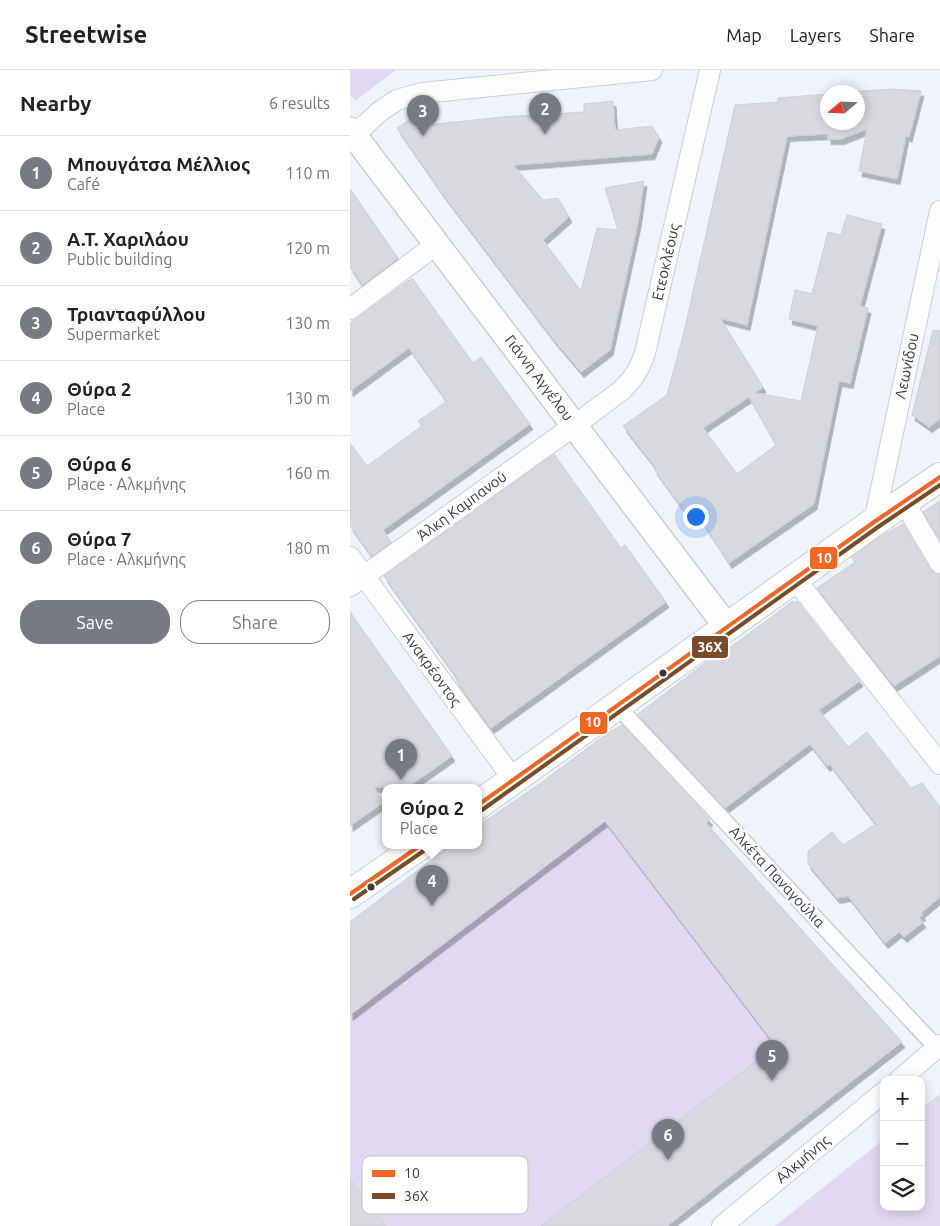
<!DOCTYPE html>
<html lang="en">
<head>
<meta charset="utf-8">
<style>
	body { margin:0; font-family:Ubuntu,sans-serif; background:#f6f6f6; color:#222 }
	.controls { position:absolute; right:15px; bottom:15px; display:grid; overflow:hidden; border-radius:10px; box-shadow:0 2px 12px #0003 }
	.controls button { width:45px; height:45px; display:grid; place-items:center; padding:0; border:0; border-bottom:1px solid #e0e0e0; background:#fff; color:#222; font:25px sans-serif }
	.compass { position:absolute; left:470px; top:15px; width:45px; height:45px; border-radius:50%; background:#fff; box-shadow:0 2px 12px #0003; rotate:251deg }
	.you { position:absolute; left:345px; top:446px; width:18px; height:18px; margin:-12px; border:4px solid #fff; border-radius:50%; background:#1a73e8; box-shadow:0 0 0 8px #1a73e833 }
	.badge { display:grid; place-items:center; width:32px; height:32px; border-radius:50%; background:#777a80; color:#fff; font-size:16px; font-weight:700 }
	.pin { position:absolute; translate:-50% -41px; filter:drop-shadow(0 1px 2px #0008) }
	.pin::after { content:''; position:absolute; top:26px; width:18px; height:15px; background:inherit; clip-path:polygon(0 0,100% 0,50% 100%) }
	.popup { position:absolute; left:32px; top:714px; width:100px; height:65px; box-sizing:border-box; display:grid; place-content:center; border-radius:10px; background:#fff; filter:drop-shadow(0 1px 4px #0005); font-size:16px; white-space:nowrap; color:#767676 }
	.popup b { font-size:19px; color:#222 }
	.popup::after { content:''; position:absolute; left:50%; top:100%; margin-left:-10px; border:10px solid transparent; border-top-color:#fff }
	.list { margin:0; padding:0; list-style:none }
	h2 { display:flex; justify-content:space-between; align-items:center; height:65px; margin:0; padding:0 20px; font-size:21px }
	h2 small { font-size:16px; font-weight:400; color:#767676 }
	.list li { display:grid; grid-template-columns:32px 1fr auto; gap:15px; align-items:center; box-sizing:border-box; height:75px; padding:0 20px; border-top:1px solid #e0e0e0 }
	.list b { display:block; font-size:19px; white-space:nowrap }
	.list p { margin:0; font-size:16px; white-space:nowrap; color:#767676 }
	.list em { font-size:16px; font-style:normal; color:#767676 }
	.actions { display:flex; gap:10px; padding:15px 20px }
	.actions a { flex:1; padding:11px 0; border:1px solid #777a80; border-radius:20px; text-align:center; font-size:18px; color:#777a80 }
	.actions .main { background:#777a80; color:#fff }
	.icon { flex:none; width:28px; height:28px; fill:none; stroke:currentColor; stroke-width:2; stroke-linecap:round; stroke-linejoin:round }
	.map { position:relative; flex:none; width:590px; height:1156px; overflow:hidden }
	header { display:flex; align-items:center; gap:30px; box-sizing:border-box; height:70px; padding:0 25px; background:#fff; border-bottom:1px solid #e0e0e0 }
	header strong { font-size:24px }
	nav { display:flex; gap:28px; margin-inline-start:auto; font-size:18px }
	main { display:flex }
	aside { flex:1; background:#fff }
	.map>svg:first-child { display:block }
	.green { fill:#e1d9f3 }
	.building { fill:#d8d9df; stroke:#cdcfd4; fill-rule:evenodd; filter:url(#shadow) }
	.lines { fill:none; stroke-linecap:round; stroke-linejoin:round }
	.pedestrian-casing { stroke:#cbced4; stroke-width:18 }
	.minor-casing { stroke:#cbced4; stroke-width:22 }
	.tertiary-casing { stroke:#cbced4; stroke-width:28 }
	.secondary-casing { stroke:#cbced4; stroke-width:30 }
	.pedestrian { stroke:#fdfdfe; stroke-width:15 }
	.minor { stroke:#fdfdfe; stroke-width:20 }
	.tertiary { stroke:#fdfdfe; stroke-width:25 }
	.secondary { stroke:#fdfdfe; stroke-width:28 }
	.bus-1-casing { stroke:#fff; stroke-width:8 }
	.bus-2-casing { stroke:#fff; stroke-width:8 }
	.bus-1 { stroke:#f26522; stroke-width:4 }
	.bus-2 { stroke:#7a4b2a; stroke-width:4 }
	.bus-dot { fill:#36393e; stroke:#fff; stroke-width:2 }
	.labels { text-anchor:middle; stroke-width:5; stroke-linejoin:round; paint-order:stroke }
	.street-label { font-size:15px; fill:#36393e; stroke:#fff }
	.key { fill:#fff; stroke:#c3c4c5; stroke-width:1 }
	.key-label { font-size:14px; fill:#36393e }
	.line-badge { stroke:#fff; stroke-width:2 }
	.badge-label { font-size:14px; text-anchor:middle; font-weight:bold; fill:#fff }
</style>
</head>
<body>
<header>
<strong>Streetwise</strong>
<nav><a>Map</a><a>Layers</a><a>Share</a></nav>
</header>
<main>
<aside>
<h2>Nearby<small>6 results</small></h2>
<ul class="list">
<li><span class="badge">1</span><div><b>Μπουγάτσα Μέλλιος</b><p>Café</p></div><em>110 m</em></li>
<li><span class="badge">2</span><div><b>Α.Τ. Χαριλάου</b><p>Public building</p></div><em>120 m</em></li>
<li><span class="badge">3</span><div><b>Τριανταφύλλου</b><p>Supermarket</p></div><em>130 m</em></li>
<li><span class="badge">4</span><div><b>Θύρα 2</b><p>Place</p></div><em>130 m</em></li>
<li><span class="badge">5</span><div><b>Θύρα 6</b><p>Place · Αλκμήνης</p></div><em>160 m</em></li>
<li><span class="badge">6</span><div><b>Θύρα 7</b><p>Place · Αλκμήνης</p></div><em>180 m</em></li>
</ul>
<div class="actions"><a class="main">Save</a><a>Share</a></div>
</aside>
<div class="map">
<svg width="590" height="1156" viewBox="0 0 590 1156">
	<defs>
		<filter id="shadow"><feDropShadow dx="3" dy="5.5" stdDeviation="0" flood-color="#0004"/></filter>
	</defs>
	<rect width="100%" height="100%" fill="#eff3fa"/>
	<path class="green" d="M0,0H46L5,31L0,25Z
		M270,657L552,973L317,1156H0V852L101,775H128V756L188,715L255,665Z
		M590,1024V1156H425L534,1069V1137H571V1039Z"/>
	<path class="building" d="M545,19L571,21L559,67L556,65L547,109L509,101L517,59L491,69H478V64L437,66L397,255L370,248L413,317L405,323L451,331L468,256L439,249L445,220L462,224L478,162L491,165L497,145L532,154L510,236L518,238L500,313L489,311L464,434L379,493L343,438L336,443L304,399L306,398L273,356L317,325L334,262L385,35L428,32V28L478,24V52H508V22H498ZM399,327L426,375L387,404L353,358Z
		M263,31L265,60L302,56L309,67L302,84L163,95L193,130L208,128L219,147L193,170L231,221L247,158L268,160L255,118L294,111L288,152L260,280L231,302L203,269L92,123L47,58L62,48L68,56L152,47L234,42V34Z
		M0,119L48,188L12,215L0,197Z
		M62,208L123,293L131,287L180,354L33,460L41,472L22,486L0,456V373L17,396L72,356L68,351L97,331L59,278L0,321V253Z
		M583,260L590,261V349L579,357L562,345Z
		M204,384L271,478L275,475L316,532L141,658L106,610L108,609L34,506Z
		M590,431V470L573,442Z
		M553,454L580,499L585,504L590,505V586L544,616L467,518L505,492L501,487L528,468Z
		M443,531L445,533L447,531L510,611L469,640L498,677L517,662L561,718L572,713L590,737V827L571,843L573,845L569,847L573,852L554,867L549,862L535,873L498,826L487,828L458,794V781L482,762L493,775L526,754L480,694L477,696L460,674L375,738L288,644L372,580L374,582Z
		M0,542L102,686L58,717H24L34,732L0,756Z
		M272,655L360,750L356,753L552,972L317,1156H191L426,976L255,751L0,945V852L101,775H128V756L188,715L255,665Z
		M0,1109L36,1156H0Z"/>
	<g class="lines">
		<defs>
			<path id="pedestrian" d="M267,636L587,978"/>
			<path id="minor" d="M0,69L29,42L47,30L72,23L302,0
				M0,239L87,174
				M554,432L590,493
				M524,452L590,141
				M0,487L164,710
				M445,509L590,694
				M0,516L225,355L272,320L282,309L290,296L295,283L360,0
				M549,1010L590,975
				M372,1156L534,1022"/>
			<path id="tertiary" d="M0,60L377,557"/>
			<path id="secondary" d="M128,735L524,452L590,407
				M0,824L71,775"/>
		</defs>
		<use href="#pedestrian" class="pedestrian-casing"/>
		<use href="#minor" class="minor-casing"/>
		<use href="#tertiary" class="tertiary-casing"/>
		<use href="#secondary" class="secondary-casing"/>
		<use href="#pedestrian" class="pedestrian"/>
		<use href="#minor" class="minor"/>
		<use href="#tertiary" class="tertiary"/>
		<use href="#secondary" class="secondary"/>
		<defs>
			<path id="bus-1" d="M128,735L524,452L590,407
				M0,824L71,775"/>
			<path id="bus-2" d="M132,740L528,457L590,415
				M4,829L75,780"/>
		</defs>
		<use href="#bus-1" class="bus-1-casing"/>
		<use href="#bus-2" class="bus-2-casing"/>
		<use href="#bus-1" class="bus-1"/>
		<use href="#bus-2" class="bus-2"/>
	</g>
	<g class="bus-dot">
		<circle cx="313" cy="603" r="4.5"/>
		<circle cx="21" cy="817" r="4.5"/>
	</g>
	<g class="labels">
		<g class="street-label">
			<text transform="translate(316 192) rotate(-77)" y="5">Ετεοκλέους</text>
			<text transform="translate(557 296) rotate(-78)" y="5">Λεωνίδου</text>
			<text transform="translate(189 308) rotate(53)" y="5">Γιάννη Αγγέλου</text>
			<text transform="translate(112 436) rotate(-36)" y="5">Άλκη Καμπανού</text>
			<text transform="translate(82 599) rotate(54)" y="5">Ανακρέοντος</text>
			<text transform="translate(427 807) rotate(47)" y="5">Αλκέτα Παναγούλια</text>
			<text transform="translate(453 1089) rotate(-40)" y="5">Αλκμήνης</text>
		</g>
	</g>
	<rect x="12" y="1086" width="166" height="58" rx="8" class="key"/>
	<rect x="22" y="1100" width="23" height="7" fill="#f26522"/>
	<rect x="22" y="1123" width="23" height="6" fill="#7a4b2a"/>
	<g class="key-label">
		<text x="54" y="1108">10</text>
		<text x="54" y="1131">36Χ</text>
	</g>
	<g class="line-badge">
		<rect x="459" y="476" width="29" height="24" rx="5" fill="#f26522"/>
		<rect x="341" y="565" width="38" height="24" rx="5" fill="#7a4b2a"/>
		<rect x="229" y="641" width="29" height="24" rx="5" fill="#f26522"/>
	</g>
	<g class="badge-label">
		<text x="474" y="493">10</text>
		<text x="360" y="582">36Χ</text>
		<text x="243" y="657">10</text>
	</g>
</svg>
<div class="controls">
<button>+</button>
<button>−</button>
<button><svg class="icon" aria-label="layers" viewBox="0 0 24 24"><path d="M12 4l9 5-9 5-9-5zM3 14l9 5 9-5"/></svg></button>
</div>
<svg class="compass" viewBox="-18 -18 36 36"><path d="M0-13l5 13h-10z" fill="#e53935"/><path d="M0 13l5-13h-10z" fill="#767676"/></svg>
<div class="you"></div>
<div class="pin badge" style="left:51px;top:710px">1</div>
<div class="pin badge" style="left:195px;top:64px">2</div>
<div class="pin badge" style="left:73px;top:66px">3</div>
<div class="pin badge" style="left:82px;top:836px">4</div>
<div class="popup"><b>Θύρα 2</b>Place</div>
<div class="pin badge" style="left:422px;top:1011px">5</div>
<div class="pin badge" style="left:318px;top:1090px">6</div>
</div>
</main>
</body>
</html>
